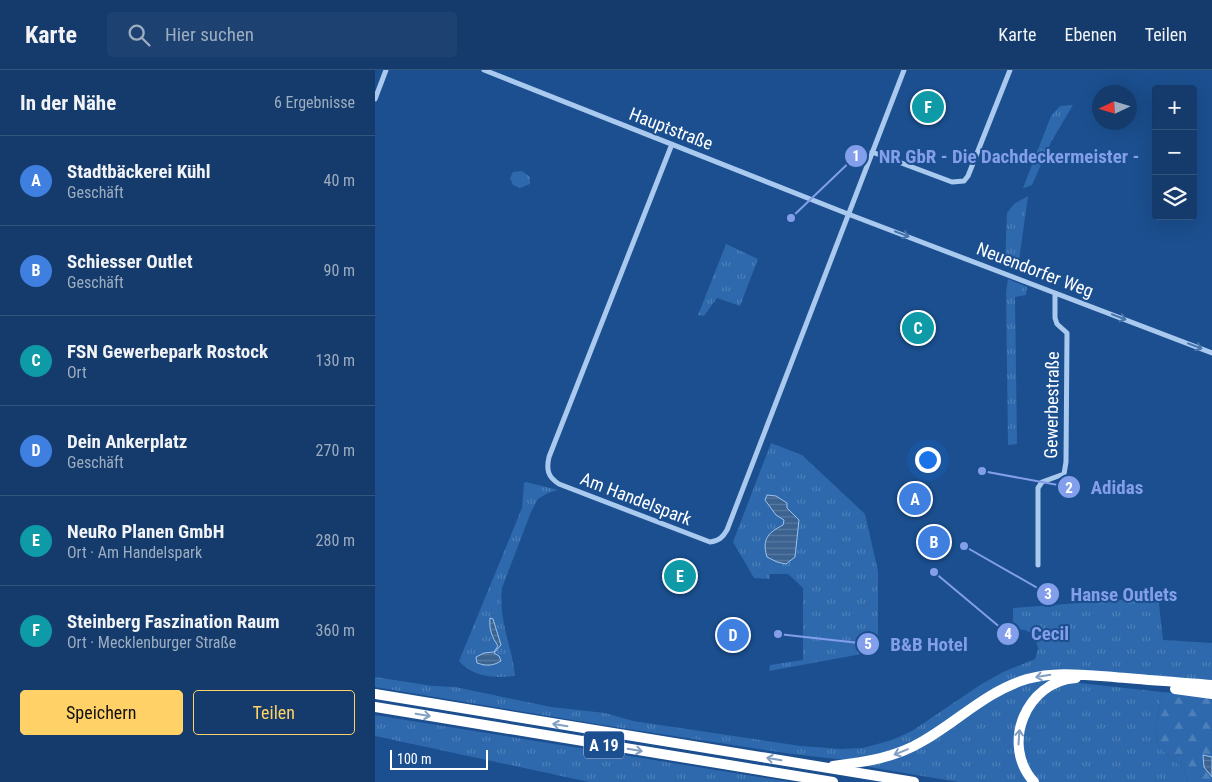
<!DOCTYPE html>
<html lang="de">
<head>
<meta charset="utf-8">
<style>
	body { margin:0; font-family:"Roboto Condensed",sans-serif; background:#1d4271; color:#f1f3f6 }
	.controls { position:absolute; right:15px; top:15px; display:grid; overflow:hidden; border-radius:5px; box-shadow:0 5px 20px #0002 }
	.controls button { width:45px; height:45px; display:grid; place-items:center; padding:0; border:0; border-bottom:1px solid #33557e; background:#143b6b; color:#f1f3f6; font:25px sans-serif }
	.compass { position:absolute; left:717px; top:15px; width:45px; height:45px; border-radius:50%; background:#143b6b; box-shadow:0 5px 20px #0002; rotate:266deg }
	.scale { position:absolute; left:15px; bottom:12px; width:98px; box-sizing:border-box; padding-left:5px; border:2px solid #fff; border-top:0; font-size:14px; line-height:18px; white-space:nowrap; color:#fff; -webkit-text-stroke:4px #1b4f8f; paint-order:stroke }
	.you { position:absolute; left:552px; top:389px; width:18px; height:18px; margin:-12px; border:4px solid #fff; border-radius:50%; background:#1a73e8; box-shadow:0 0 0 8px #1a73e833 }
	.badge { display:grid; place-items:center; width:32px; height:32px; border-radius:50%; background:#ffd166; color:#fff; font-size:16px; font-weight:700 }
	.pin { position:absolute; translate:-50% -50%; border:2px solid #fff; box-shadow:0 1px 5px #0006 }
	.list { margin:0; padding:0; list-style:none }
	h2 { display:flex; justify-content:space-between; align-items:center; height:65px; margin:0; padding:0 20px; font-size:21px }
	h2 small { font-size:16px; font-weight:400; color:#9dadc1 }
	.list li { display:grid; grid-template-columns:32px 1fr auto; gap:15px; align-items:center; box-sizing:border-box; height:90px; padding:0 20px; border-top:1px solid #33557e }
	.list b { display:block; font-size:19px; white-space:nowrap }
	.list p { margin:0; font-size:16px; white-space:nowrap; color:#9dadc1 }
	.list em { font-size:16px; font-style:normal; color:#9dadc1 }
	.actions { display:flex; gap:10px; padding:15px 20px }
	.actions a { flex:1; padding:11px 0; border:1px solid #ffd166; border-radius:5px; text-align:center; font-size:18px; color:#ffd166 }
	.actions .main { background:#ffd166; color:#111 }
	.icon { flex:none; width:28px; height:28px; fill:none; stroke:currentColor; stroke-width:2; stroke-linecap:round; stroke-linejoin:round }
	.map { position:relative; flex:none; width:837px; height:712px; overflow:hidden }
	header { display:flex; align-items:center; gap:30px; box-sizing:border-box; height:70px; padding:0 25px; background:#143b6b; border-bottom:1px solid #33557e }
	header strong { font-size:24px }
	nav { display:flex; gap:28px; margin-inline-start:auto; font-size:18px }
	.search { width:350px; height:45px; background:#1d4271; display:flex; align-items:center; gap:12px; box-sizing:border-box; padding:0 18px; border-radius:5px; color:#9dadc1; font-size:19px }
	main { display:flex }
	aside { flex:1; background:#143b6b }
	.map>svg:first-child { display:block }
	.grass { fill:url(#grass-tufts); fill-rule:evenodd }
	.forest { fill:url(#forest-firs) }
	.water { fill:url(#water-rules); stroke:#9cc4f0 }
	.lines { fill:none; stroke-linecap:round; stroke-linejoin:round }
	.minor { stroke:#a9c9ee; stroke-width:5 }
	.motorway { stroke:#fff; stroke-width:10 }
	.oneway { stroke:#4674ac }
	.oneway2 { stroke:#829ec1 }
	.labels { text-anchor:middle; stroke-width:4; stroke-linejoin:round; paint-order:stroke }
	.shield { fill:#1b4f8f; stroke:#bbcadd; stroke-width:1 }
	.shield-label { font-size:16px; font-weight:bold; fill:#fff }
	.street-label { font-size:18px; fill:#fff; stroke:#1b4f8f }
	.leader { fill:none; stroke:#839eea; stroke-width:2 }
	.callout-dot { fill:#839eea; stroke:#1b4f8f; stroke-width:2 }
	.mark-label { font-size:15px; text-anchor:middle; font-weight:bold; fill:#fff }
	.callout-label { font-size:19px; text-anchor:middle; font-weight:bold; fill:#839eea; stroke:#1b4f8f; stroke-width:4; stroke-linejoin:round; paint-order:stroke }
</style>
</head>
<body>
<header>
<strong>Karte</strong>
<div class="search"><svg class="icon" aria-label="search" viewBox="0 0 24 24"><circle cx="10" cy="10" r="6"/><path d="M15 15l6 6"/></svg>Hier suchen</div>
<nav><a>Karte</a><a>Ebenen</a><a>Teilen</a></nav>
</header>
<main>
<aside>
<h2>In der Nähe<small>6 Ergebnisse</small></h2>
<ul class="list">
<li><span class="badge" style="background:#3f7fe0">A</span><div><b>Stadtbäckerei Kühl</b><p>Geschäft</p></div><em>40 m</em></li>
<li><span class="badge" style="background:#3f7fe0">B</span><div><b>Schiesser Outlet</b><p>Geschäft</p></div><em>90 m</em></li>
<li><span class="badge" style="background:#0f9aa8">C</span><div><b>FSN Gewerbepark Rostock</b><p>Ort</p></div><em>130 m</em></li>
<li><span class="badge" style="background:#3f7fe0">D</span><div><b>Dein Ankerplatz</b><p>Geschäft</p></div><em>270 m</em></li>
<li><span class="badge" style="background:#0f9aa8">E</span><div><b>NeuRo Planen GmbH</b><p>Ort · Am Handelspark</p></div><em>280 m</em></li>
<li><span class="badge" style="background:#0f9aa8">F</span><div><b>Steinberg Faszination Raum</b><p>Ort · Mecklenburger Straße</p></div><em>360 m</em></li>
</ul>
<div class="actions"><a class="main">Speichern</a><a>Teilen</a></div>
</aside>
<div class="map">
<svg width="837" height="712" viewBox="0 0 837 712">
	<defs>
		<pattern id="grass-tufts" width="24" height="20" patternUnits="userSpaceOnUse" patternTransform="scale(1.25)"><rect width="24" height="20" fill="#2e69ad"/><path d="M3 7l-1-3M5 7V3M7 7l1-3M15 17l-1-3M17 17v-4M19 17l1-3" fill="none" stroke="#4d80b9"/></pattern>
		<pattern id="forest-firs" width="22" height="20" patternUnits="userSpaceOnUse" patternTransform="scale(1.25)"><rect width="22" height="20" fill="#2e69ad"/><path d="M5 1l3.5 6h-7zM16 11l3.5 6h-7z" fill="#4d80b9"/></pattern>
		<pattern id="water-rules" width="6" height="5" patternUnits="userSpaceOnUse" patternTransform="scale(1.25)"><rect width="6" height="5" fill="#3c6290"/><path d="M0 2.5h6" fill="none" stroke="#597aa1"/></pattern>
	</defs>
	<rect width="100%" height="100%" fill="#1b4f8f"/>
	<path class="grass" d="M698,35L676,72L657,115L648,118L676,46L685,36Z
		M147,101L155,107V114L145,118L138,115L135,108L138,102Z
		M653,126L643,198L630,195L632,143L639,134Z
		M351,174L383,189L365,236L342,228L329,246L323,245Z
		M633,209L652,217L651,225L640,227L642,374L633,375L631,222Z
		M396,373L427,385L490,444L503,501V581L394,601L395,595L428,590V518L413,504H395L394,509L379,508L358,472ZM412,433V438L424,450L420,487L401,458L408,455L409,450L401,445Z
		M151,412L183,420L173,423L163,429L156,442L127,518C123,549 137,576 140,606C121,608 98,608 84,591L147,438L149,413Z
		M783,525L788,570L837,573V614L663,603L523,681L471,690L417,684L240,657L0,617V607L58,616L80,617L176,637L230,643L258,651L426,676L466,679L488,678L517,670L537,661L605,615L628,602L660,589L663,579L660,565L650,560L638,559V538L745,530L760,526Z
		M686,608L644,647L639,665L654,712H583L482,695L502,693L617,628L657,611Z
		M695,612L787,622L780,663L784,677L809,699L813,712H663L659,708L647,682V658L663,629L681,617Z
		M0,645L415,712H214L0,666Z"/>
	<path class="forest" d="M787,622L837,626V687L829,685V697L837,707V712H813L809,699L784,677L780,663Z"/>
	<path class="water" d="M392,425L401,426L412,433V438L424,450L420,487L411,494L402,492L392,487C387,470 392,463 408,455L409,450L401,445L390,430Z
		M115,548L118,549L126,575L119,583L124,586L126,591C118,596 111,596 102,593L101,587L109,583L119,582L123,576C117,567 114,560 115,548Z
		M828,685L837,687V707L829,697Z"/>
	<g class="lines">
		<path class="minor" d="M109,0L473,144L837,283
			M0,29L11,0
			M297,74L174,387C171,400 173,407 184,414L335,472C344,471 348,467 352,460L529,0
			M497,82L577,112L589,111L593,106L635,0
			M663,495V418L667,412L689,404L691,392L692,263L682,254L680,248V223"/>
		<path class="motorway" d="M800,619L837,624
			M0,624L539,712
			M0,637L458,712
			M458,696C490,692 520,688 548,671C583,651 612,621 652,609C681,601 709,605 739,607C771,610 804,612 837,615
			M659,712C625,675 651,611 701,608"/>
	</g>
	<defs><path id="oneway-shaft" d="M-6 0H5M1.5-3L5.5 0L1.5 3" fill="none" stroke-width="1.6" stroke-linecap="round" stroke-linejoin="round" transform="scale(1.25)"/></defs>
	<g class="oneway">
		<use href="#oneway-shaft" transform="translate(527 164) rotate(21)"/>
		<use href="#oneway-shaft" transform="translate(744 247) rotate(21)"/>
		<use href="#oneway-shaft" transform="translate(820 276) rotate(21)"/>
	</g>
	<g class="oneway2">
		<use href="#oneway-shaft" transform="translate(668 606) rotate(170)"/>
		<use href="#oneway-shaft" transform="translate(48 645) rotate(9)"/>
		<use href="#oneway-shaft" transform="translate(185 655) rotate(-171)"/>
		<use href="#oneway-shaft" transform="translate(644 667) rotate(-86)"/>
		<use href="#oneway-shaft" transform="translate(260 680) rotate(9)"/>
		<use href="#oneway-shaft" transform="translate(526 682) rotate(158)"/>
		<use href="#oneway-shaft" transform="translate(399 689) rotate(-171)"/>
	</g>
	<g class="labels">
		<rect class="shield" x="209" y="661.5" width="40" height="27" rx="4"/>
		<g class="shield-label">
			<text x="229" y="681">A 19</text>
		</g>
		<g class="street-label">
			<text transform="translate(296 59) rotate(21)" y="6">Hauptstraße</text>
			<text transform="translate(660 200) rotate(21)" y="6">Neuendorfer Weg</text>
			<text transform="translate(677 335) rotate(-89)" y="6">Gewerbestraße</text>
			<text transform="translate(261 429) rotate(21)" y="6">Am Handelspark</text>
		</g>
	</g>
	<path class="leader" d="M416 148L481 86M607 401L694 417M589 476L673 524M559 502L633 564M403 564L493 574"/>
	<g class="callout-dot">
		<circle cx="416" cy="148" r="5"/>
		<circle cx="607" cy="401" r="5"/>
		<circle cx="589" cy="476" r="5"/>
		<circle cx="559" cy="502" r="5"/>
		<circle cx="403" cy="564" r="5"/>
		<circle cx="481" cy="86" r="12"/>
		<circle cx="694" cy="417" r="12"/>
		<circle cx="673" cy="524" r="12"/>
		<circle cx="633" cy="564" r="12"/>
		<circle cx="493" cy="574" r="12"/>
	</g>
	<g class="mark-label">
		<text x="481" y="91">1</text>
		<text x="694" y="423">2</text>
		<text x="673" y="529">3</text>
		<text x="633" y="569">4</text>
		<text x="493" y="579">5</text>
	</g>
	<g class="callout-label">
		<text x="634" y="93">NR GbR - Die Dachdeckermeister -</text>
		<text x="742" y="424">Adidas</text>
		<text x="749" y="531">Hanse Outlets</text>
		<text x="675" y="570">Cecil</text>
		<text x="554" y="581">B&amp;B Hotel</text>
	</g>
</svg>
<div class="controls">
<button>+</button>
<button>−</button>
<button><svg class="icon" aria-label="layers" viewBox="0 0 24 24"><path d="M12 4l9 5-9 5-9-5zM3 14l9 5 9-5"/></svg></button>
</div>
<svg class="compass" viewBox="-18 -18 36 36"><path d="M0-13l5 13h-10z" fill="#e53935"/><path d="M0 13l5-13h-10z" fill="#9dadc1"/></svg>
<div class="scale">100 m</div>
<div class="you"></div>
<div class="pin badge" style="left:540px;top:429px;background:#3f7fe0">A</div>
<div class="pin badge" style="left:559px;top:472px;background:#3f7fe0">B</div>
<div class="pin badge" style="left:543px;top:258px;background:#0f9aa8">C</div>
<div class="pin badge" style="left:358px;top:565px;background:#3f7fe0">D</div>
<div class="pin badge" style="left:305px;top:506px;background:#0f9aa8">E</div>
<div class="pin badge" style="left:553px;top:37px;background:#0f9aa8">F</div>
</div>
</main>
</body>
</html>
